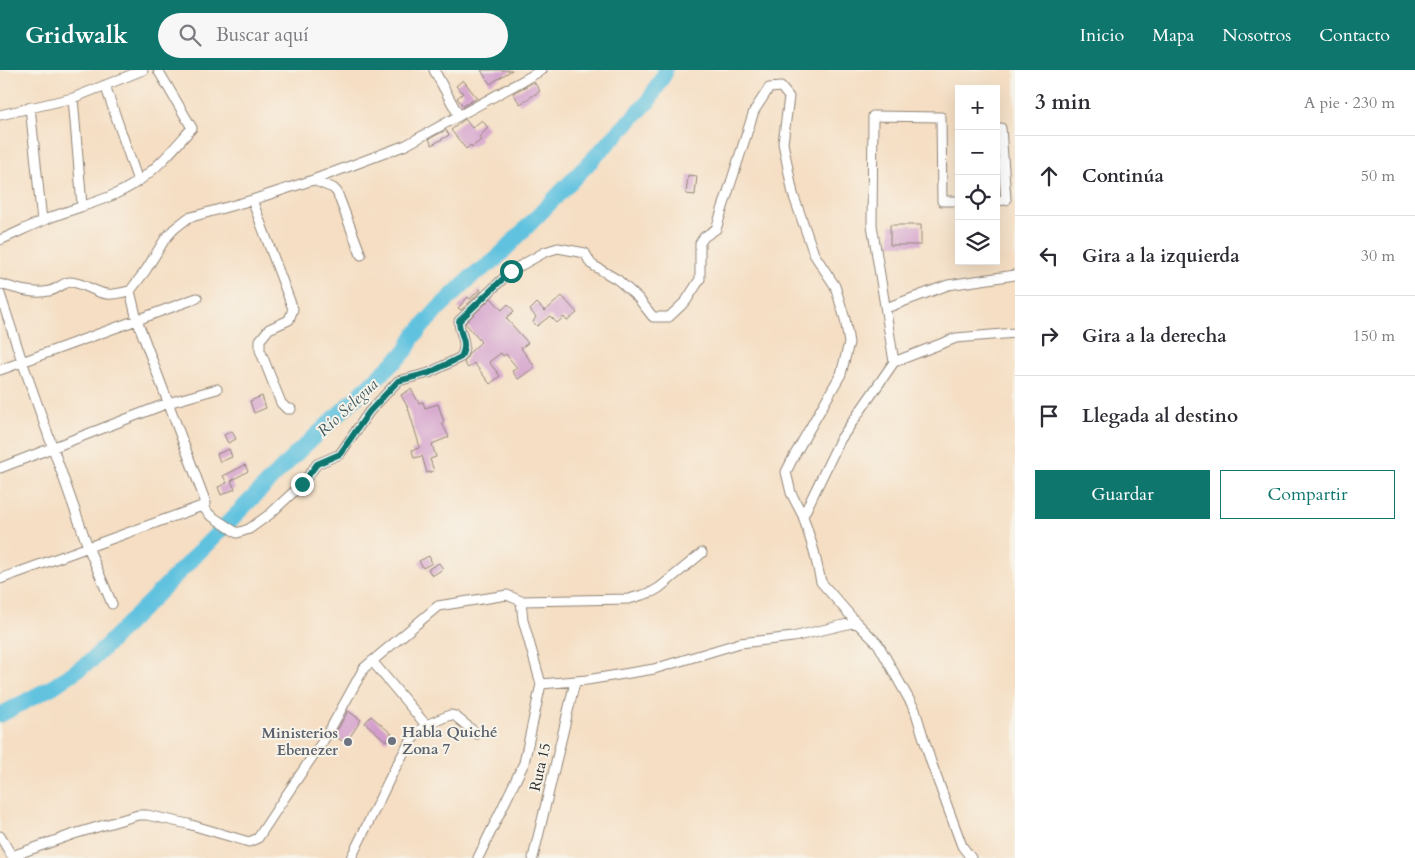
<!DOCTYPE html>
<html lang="es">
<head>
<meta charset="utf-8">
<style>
	body { margin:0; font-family:Cardo,serif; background:#f7f7f7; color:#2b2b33 }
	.controls { position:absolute; right:15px; top:15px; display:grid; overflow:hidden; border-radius:0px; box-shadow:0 5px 20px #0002 }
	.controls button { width:45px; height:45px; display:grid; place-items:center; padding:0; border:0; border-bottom:1px solid #e1e1e2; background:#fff; color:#2b2b33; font:25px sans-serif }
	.stop { position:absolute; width:15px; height:15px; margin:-11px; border:4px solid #0f766e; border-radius:50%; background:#fff }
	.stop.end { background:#0f766e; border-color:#fff; box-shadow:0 1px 5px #0008 }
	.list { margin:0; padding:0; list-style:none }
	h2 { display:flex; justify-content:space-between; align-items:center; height:65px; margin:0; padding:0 20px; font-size:21px }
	h2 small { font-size:16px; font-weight:400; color:#7c7c81 }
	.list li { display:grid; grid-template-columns:32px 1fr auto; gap:15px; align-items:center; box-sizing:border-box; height:80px; padding:0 20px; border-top:1px solid #e1e1e2 }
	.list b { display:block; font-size:19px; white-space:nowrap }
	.list em { font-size:16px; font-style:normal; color:#7c7c81 }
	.actions { display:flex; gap:10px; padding:15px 20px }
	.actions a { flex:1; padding:11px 0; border:1px solid #0f766e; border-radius:0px; text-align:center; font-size:18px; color:#0f766e }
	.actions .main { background:#0f766e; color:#fff }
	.icon { flex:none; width:28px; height:28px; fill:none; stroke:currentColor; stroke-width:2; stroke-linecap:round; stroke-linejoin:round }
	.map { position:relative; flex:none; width:1015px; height:788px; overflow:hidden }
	header { display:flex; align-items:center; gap:30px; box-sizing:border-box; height:70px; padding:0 25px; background:#0f766e; color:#fff }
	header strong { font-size:24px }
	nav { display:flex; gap:28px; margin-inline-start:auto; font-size:18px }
	.search { width:350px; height:45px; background:#f7f7f7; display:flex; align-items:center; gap:12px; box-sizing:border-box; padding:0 18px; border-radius:28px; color:#7c7c81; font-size:19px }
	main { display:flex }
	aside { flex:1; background:#fff }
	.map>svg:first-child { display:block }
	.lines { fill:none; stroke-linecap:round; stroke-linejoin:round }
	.river { stroke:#61c2df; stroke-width:16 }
	.building { fill:#d29cca }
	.minor-casing { stroke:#908477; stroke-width:11 }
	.minor { stroke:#fff; stroke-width:9 }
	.route { stroke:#0f766e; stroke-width:6 }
	.worship-dot { fill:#6b7280; stroke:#f7f3e8; stroke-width:2 }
	.labels { text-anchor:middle; stroke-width:4; stroke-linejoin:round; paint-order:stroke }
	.worship-label { font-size:15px; font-weight:bold; fill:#5b616d; stroke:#f7f3e8; text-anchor:start }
	.street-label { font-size:15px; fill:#2b2b2b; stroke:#f7f3e8 }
	.water-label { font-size:16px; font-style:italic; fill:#3b5861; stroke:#f7f3e8 }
</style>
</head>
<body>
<header>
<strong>Gridwalk</strong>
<div class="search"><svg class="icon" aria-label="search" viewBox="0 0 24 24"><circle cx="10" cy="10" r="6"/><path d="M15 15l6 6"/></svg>Buscar aquí</div>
<nav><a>Inicio</a><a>Mapa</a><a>Nosotros</a><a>Contacto</a></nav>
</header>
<main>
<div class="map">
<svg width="1015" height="788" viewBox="0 0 1015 788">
	<rect width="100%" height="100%" fill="#f7f3e8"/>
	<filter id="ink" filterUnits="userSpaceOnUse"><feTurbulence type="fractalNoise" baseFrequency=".02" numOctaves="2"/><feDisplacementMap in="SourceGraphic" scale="10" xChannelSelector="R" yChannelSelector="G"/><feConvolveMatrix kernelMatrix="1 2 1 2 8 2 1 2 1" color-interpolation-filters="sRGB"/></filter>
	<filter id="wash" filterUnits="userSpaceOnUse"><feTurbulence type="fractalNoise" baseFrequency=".0096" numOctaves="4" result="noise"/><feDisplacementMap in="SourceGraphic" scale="20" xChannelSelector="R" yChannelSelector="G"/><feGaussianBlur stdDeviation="1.12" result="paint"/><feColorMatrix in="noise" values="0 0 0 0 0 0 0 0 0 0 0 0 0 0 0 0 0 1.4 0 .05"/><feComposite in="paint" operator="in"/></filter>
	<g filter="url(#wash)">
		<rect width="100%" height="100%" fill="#f5dec3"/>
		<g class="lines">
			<path class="river" d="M0,645L54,616L92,590L299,381L406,281L413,267L438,239L471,207L494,191L648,32L665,3V0"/>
		</g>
		<g id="blocks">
			<path class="building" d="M481,0H512L490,14Z
				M463,10L477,28L463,36L457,28L463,23L456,16Z
				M534,12L540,21L520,34L513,23Z
				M465,49L472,58L482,50L488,58L479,67L481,70L472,77L471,75L466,79L451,60Z
				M446,60L449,65L432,75L429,69Z
				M688,105L697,106L695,125L686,124Z
				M890,155H921V175H890Z
				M480,219L481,221L461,240L458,238L468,227L470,229Z
				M562,226L577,243L567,251L564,247L557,253L550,246L537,256L533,252L536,247L530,240L537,233L545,241Z
				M491,228L502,240L508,234L514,241L506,248L528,273L521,278L535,297L518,309L512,301L517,298L506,284L503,286L501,283L489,292L500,306L490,314L474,293L468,298L464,293L469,283L481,272L465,253Z
				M411,319L419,333L423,332L425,338L438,334L444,352L442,353L449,367L432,374L436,387L430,389L434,401L427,403L422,386L414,388L412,380L419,378V374L408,338L401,325Z
				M262,326L266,338L254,343L250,331Z
				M232,361L236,369L228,373L224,365Z
				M229,379L232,387L220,392L217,384Z
				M245,395L248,401L231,411L235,419L221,425L218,417L227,413L223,406Z
				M429,486L432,493L423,498L419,491Z
				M439,493L443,499L432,506L428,499Z
				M348,641L361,650L346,673L334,666Z
				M371,646L392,664L386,671L365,653Z"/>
		</g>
	</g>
	<g filter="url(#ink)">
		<use href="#blocks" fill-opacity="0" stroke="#908477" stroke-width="1"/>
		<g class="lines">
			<defs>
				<path id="minor" d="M434,0L459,46
					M105,15L138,111
					M73,28L82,136
					M30,37L42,151
					M0,45L73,28L143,0
					M313,110L333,118L337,122L361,185
					M252,130L293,239L289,250L269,259L260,270V280L281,333L287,339H291
					M996,131L1006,130L1001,58
					M0,170C14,164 28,157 42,151C73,137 108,132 137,112C158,98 175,77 192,58L158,0
					M0,214C15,218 33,225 49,221C57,220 62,213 70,212C83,212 95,223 107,224C114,225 123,222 130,221L137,250L206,433L202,436L0,509
					M130,221L146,200L165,169L174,159L188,148L252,130L313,110L406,75L542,0
					M0,224L22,291L88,477L112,534
					M886,238L948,215L1015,205
					M894,292L872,155L873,46L941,47L942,131H959
					M0,300L197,228
					M0,398L168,333L217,319
					M202,436L210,445L237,463L249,459L270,444L302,414L317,394L340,384L369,342L398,311L429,303L461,287C469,270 459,266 459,251L511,201L545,182L558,178L585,183L591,194L618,210L638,228L653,247H669L686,231L700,209V173L704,167L716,159L754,41L769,18L781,17L789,27L783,73L793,124L814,184L835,216L845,249L849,273L841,304L794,386L786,402L791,423L803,446L814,481L821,512L856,552
					M803,446L840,370L894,292L956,268L1015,263
					M372,591L426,655
					M541,614L587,610L654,599L740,573L793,567L856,552L878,574L915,640L931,692L962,776L971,788
					M0,766L13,788
					M12,786L74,764L138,745H147L188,754L249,772L258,768L283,730L327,665L364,598L438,536L507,525L521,531L629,529L652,522L659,518L702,483
					M351,788L393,702L408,675L419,661L426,655L450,645L455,646L477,664
					M478,788L524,693L541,614L523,550L521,531
					M533,788L575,612"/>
			</defs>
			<use href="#minor" class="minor-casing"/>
			<use href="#minor" class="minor"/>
		</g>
	</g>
	<g class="lines" filter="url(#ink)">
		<path class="route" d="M302,414L317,394L340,384L369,342L398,311L429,303L461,287C469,270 459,266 459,251L511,201"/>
	</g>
	<g class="worship-dot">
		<circle cx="392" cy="671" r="5"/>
		<circle cx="348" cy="672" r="5"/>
	</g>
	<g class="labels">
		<g class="worship-label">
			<text x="402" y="667">Habla Quiché<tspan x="402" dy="17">Zona 7</tspan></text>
			<text x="338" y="668" text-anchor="end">Ministerios<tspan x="338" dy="17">Ebenezer</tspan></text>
		</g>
		<g class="street-label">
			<text transform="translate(540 697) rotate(-77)" y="5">Ruta 15</text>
		</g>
		<g class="water-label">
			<text transform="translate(347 337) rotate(-43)" y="6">Río Selegua</text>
		</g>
	</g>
</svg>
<div class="controls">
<button>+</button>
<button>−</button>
<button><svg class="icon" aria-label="locate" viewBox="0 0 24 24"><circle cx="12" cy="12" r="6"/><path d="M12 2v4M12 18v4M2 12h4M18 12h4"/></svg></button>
<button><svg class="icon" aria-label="layers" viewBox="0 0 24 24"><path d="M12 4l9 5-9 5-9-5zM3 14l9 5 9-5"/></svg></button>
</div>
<div class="stop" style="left:511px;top:201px"></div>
<div class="stop end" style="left:302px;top:414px"></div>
</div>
<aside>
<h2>3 min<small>A pie · 230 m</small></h2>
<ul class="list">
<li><svg class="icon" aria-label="ahead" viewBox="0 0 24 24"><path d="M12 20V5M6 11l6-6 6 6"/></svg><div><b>Continúa</b></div><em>50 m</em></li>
<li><svg class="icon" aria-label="left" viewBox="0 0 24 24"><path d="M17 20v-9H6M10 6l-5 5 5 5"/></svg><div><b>Gira a la izquierda</b></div><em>30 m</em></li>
<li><svg class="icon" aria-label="right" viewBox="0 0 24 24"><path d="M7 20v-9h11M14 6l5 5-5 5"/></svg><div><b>Gira a la derecha</b></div><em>150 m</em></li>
<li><svg class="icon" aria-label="arrive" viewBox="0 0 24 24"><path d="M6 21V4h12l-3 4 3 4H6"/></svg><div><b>Llegada al destino</b></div></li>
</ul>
<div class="actions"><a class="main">Guardar</a><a>Compartir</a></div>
</aside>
</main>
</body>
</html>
